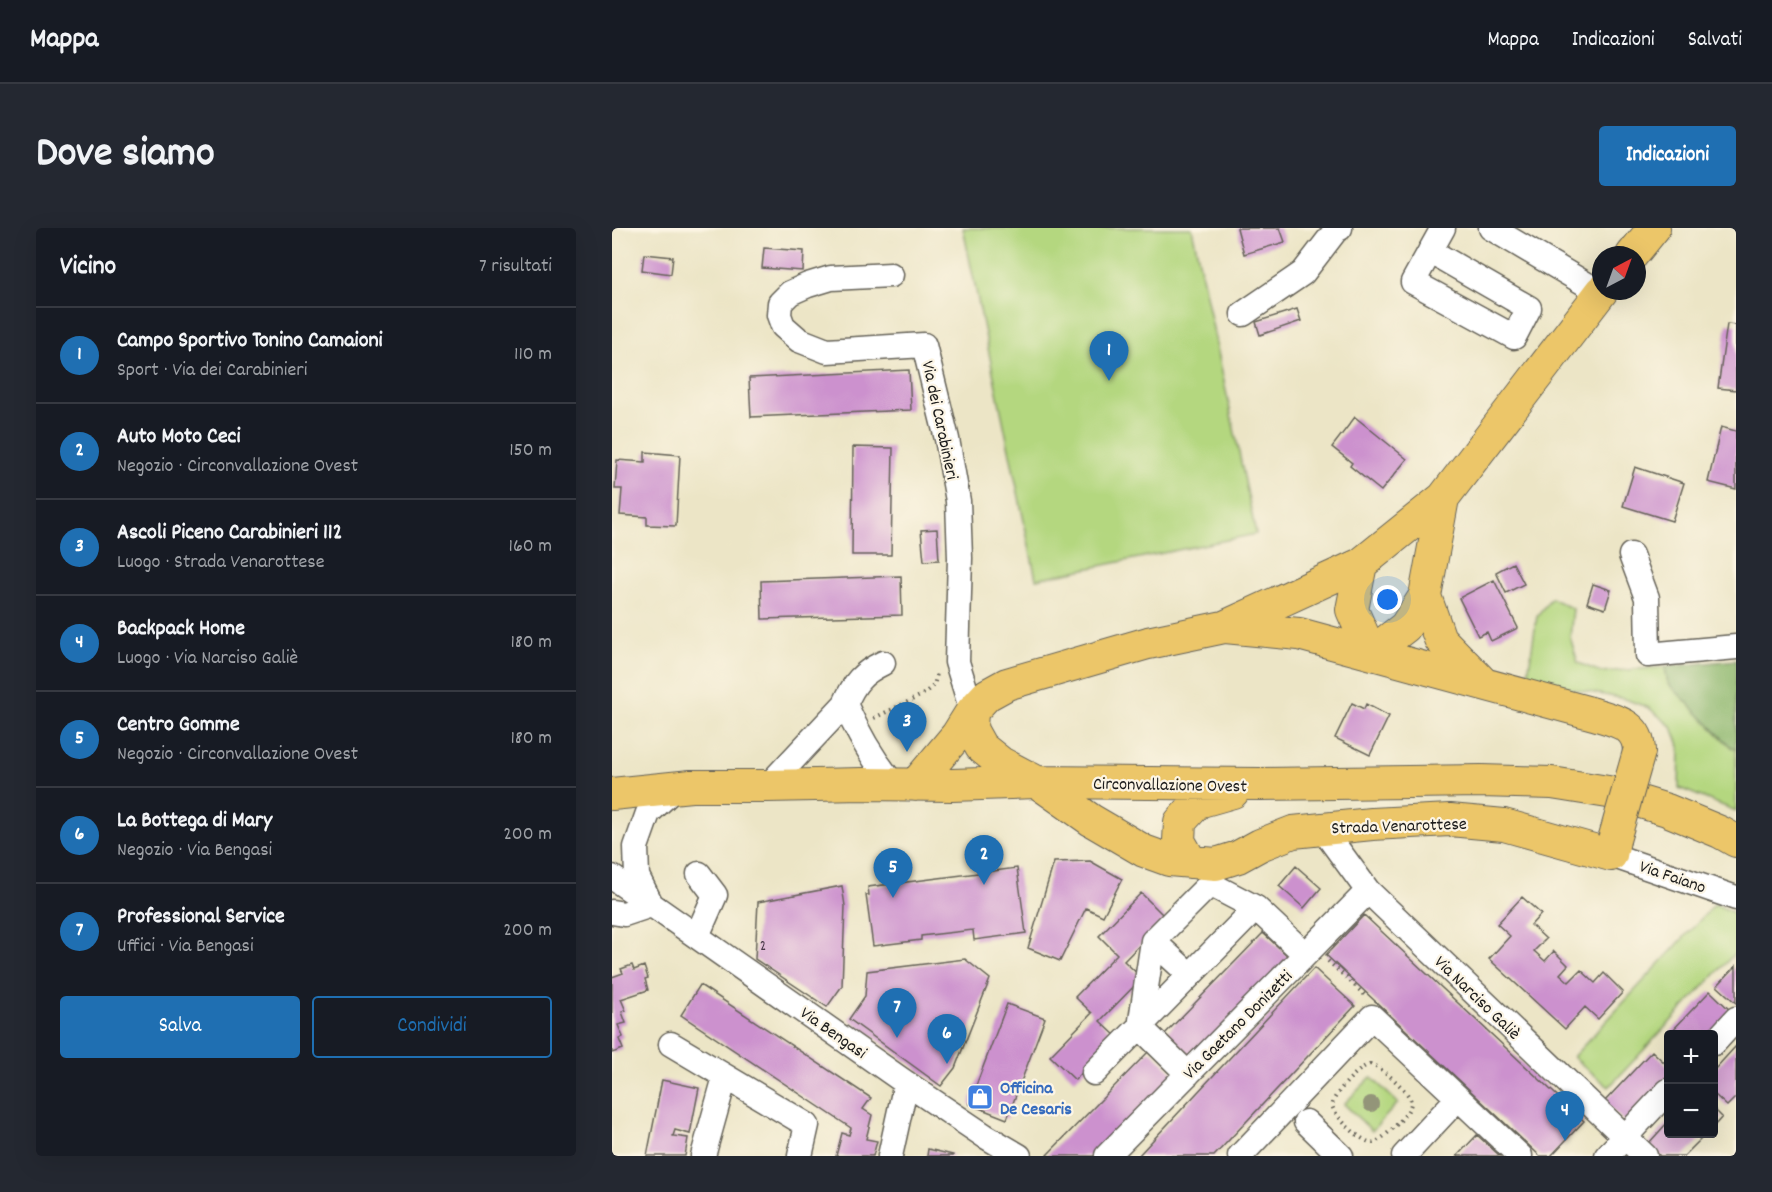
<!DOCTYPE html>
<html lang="it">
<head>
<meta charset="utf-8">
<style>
	body { margin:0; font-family:Dekko,sans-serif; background:#242831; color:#f1f3f6 }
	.controls { position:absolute; right:18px; bottom:18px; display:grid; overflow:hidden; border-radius:6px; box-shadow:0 6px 24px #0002 }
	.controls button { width:54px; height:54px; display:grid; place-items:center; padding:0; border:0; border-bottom:2px solid #363941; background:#171b24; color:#f1f3f6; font:30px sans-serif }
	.compass { position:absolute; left:980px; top:18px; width:54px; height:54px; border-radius:50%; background:#171b24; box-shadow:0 6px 24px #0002; rotate:41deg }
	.you { position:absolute; left:776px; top:372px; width:21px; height:21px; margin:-15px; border:4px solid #fff; border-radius:50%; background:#1a73e8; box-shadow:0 0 0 9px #1a73e833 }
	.badge { display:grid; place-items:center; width:39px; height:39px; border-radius:50%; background:#1f6fb2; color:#fff; font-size:20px; font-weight:700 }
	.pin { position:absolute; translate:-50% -50px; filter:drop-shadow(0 2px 3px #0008) }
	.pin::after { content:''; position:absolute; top:32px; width:21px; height:18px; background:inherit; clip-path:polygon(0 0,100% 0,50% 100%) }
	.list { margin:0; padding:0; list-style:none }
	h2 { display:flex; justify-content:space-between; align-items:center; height:78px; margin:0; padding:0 24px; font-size:26px }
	h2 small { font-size:20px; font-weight:400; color:#9ea1a6 }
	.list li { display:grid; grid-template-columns:39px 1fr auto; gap:18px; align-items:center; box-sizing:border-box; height:96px; padding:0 24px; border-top:2px solid #363941 }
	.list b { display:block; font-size:22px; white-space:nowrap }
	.list p { margin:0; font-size:20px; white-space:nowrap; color:#9ea1a6 }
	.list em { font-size:20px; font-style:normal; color:#9ea1a6 }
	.actions { display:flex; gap:12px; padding:18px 24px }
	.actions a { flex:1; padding:14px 0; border:2px solid #1f6fb2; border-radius:6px; text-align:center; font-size:21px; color:#1f6fb2 }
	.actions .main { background:#1f6fb2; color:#fff }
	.map { position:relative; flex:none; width:1124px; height:928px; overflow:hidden; border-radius:6px }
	header { display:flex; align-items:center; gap:36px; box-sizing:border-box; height:84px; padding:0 30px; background:#171b24; border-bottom:2px solid #363941 }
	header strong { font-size:28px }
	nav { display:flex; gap:33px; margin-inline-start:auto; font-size:21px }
	.intro { display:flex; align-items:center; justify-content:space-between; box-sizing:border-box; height:144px; padding:0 36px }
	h1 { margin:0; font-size:42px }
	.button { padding:15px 27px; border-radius:6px; background:#1f6fb2; color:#fff; font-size:21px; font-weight:700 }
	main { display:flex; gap:36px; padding:0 36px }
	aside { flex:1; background:#171b24; border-radius:6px; box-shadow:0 6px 24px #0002 }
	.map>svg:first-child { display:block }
	.green { fill:#b4d77f; stroke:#687a4e; stroke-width:1.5 }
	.forest { fill:#8fb86e; stroke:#566a45; stroke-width:1.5 }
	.building { fill:#cc91ce }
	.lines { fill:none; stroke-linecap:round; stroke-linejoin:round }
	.minor-casing { stroke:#656258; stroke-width:27 }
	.major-casing { stroke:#656258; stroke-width:34 }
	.path { stroke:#656258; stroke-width:4; stroke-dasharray:1.5 4.5; stroke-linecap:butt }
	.minor { stroke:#fff; stroke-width:24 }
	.major { stroke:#ecc669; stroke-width:32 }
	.major-bridge-casing { stroke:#656258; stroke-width:34; stroke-linecap:butt }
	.major-bridge { stroke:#ecc669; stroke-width:32 }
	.tree { fill:#939579 }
	.labels { text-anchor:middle; stroke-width:4.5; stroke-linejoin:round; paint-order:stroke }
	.number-label { font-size:15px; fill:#483948 }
	.street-label { font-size:18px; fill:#1c1c1c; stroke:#fcf5e5 }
	.shop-label { font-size:18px; font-weight:bold; fill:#366cbe; stroke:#fcf5e5; text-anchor:start }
</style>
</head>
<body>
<header>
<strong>Mappa</strong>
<nav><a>Mappa</a><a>Indicazioni</a><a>Salvati</a></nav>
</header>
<div class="intro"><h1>Dove siamo</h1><a class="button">Indicazioni</a></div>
<main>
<aside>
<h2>Vicino<small>7 risultati</small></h2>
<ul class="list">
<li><span class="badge">1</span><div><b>Campo Sportivo Tonino Camaioni</b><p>Sport · Via dei Carabinieri</p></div><em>110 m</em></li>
<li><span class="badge">2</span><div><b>Auto Moto Ceci</b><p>Negozio · Circonvallazione Ovest</p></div><em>150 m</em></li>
<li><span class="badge">3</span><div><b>Ascoli Piceno Carabinieri 112</b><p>Luogo · Strada Venarottese</p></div><em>160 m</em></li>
<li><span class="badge">4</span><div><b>Backpack Home</b><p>Luogo · Via Narciso Galiè</p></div><em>180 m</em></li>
<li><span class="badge">5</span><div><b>Centro Gomme</b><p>Negozio · Circonvallazione Ovest</p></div><em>180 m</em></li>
<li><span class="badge">6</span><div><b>La Bottega di Mary</b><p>Negozio · Via Bengasi</p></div><em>200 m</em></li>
<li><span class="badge">7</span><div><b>Professional Service</b><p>Uffici · Via Bengasi</p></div><em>200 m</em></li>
</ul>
<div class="actions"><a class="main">Salva</a><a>Condividi</a></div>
</aside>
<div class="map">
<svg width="1124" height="928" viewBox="0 0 1124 928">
	<rect width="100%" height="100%" fill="#fcf5e5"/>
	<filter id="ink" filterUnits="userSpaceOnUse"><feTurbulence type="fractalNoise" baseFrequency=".0167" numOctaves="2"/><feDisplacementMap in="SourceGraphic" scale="12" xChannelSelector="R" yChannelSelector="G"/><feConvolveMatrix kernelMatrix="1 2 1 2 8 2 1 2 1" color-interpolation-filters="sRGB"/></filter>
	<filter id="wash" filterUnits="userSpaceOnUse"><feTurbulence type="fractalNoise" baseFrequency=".008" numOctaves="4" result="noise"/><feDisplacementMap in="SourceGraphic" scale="24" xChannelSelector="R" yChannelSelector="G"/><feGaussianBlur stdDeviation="1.35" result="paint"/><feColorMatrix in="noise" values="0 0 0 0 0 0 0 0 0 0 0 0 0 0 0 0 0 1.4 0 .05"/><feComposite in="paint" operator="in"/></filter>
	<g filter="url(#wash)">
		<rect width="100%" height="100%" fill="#ece5c6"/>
		<path class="green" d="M351,0H580L644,306L424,351Z
			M939,370L961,381L958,409L966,435L989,444L1053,439L1056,455L1120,520L1124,521V583L1067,560L1068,520L1060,499L1037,480L1013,471L915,452L925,388Z
			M1103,676L1124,686V724L997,859L961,829Z
			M759,849L786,875L760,903L732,876Z"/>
		<path class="forest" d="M1124,432V521L1120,520L1056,455L1053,439Z"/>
		<g id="blocks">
			<path class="building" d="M625,0H668L673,14L632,26Z
				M152,20L192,23L191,43L150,40Z
				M32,26L61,29L59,46L30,42Z
				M685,81L689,93L648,107L644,94Z
				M1115,96L1124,97V162L1106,160Z
				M297,142L299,182L139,189L137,150Z
				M743,189L795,231L769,263L738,238L740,235L720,219Z
				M1109,199L1124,203V261L1096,254Z
				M241,219L281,220L279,327H240Z
				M33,224L68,227L64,298L35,297V289L8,287L10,261H3L5,232L33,234Z
				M1023,239L1072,255L1060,293L1011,278Z
				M325,301L327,332L312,333L309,302Z
				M901,335L912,356L894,365L884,344Z
				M289,348L290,387L150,391L149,353Z
				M882,352L906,400L879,413L875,404L866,408L847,370Z
				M981,356L999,362L993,381L975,375Z
				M740,475L752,481L754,476L777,488L758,527L723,510Z
				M478,633L510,651L491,688L474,680L448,733L416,720L442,634Z
				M684,638L709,660L692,680L667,658Z
				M405,640L414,705L362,712L361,702L309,708V712L261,718L254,667H257L256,659Z
				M230,658L233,678L230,758L215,779L143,731L146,674Z
				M529,665L554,690L512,733L530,750L488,793L505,809L463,852L438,828L480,785L463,769L505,726L487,708Z
				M910,669L929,686L919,697L934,711L922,723L933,733L942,723L956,737L948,746L957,754L969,742L983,755L992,745L1011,764L986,791L973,779L953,801L877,731L898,708L885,696Z
				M752,687L972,893L939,928H928L714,727Z
				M651,705L678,730L575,836L549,810Z
				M353,731L378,751L343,840L329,858L237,791L253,768L255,743Z
				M20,737L22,742L32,738L36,750L33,751L36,762L9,771L14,783L10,784L14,795L6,797L11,809L7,811L11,821L0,825V749L11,745L9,741Z
				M1124,738V775L1105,758Z
				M702,740L743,778L602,928H526Z
				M88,757L259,870L251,881L260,887L254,911L265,913L261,928H224L230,905L237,907L239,900L69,787Z
				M1098,763L1124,788L1102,806H1057Z
				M395,776L433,790L395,891L357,876Z
				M1124,818V869L1115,878L1102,866V842Z
				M538,822L564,847L486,928H436L435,927Z
				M1040,823L1056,838V857L1017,898L992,874Z
				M50,852L87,860L78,906L63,902L61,908L76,910L73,928H35Z
				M1102,881L1110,889L1102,898Z
				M1056,894V906H1094L1072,928H1048L1036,916Z
				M865,907L888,928H845Z
				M316,921L341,927V928H315Z"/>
		</g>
	</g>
	<g filter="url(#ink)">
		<use href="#blocks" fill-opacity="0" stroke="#656258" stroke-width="1.5"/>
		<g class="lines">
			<defs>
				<path id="minor" d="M879,0L989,65
					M818,23L917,80L902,109L801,54L831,0
					M279,47L219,50L196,57L178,65L168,75L167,87L171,98L187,112L215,123L312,117L335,211L346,273L348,330L345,434L360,483
					M631,86L691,45L724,2L728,0
					M1019,327L1035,370L1036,427L1124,419
					M271,435C250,445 242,455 233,476C246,506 261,532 282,557
					M156,558L233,476
					M710,600L756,663L1033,928
					M999,627L1124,670
					M0,649L294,855L373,908L407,928
					M38,674L25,648L24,619L36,585L64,559
					M0,684L12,686L39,677
					M85,708L103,667L87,646
					M541,713L598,656L644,680
					M1102,815L1124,791
					M59,816L195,897L188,928
					M482,845L644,680L693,726
					M576,846L528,799L541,713L578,747
					M694,894L729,928
					M91,928L113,849
					M278,928L294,855
					M495,928L756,663
					M628,928L760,789L908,928
					M792,928L846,870
					M995,928L1056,863"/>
				<path id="major" d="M1020,27L1042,0
					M813,368L828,411L871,455
					M613,399L687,406L982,486C1004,493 1027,496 1027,524
					M759,425L740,382L749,336L831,270L990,63
					M759,425L793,399L813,368L831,270
					M360,483L359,501L369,519L389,535L425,554L479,592L532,623L557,632L604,636L626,629L648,617L681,604L760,596L838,592L892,597L999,627L1002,612
					M303,557L345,507L360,483L375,467L395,456L536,415L612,399L749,336
					M0,566L79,558H156L250,556L340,557L425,554L648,556L869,553L940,555L996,564L1055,582L1108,604L1124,613
					M579,634L567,613L568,594L586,574L621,564"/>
			</defs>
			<use href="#minor" class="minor-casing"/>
			<use href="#major" class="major-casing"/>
			<path class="path" d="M262,490L310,467L322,457L325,446
				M716,733L755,769
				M758,836C768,837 799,865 799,874C800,884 770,913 761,915C749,914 722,888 720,877C722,865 747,839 758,836Z"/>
			<use href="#minor" class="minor"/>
			<use href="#major" class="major"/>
			<defs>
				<path id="major-bridge" d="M1002,612L1027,524"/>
			</defs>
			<use href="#major-bridge" class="major-bridge-casing"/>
			<use href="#major-bridge" class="major-bridge"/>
		</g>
		<circle class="tree" cx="759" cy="876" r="8"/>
	</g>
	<defs>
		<symbol id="shop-square" viewBox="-11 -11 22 22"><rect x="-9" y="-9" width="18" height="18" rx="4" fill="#3f7fe0" stroke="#fcf5e5"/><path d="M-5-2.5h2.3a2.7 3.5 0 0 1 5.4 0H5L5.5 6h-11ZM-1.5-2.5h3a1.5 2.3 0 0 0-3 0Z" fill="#fff"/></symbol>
	</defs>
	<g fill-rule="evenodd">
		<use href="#shop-square" x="353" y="854" width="30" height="30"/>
	</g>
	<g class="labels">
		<g class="number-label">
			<text x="151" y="722">2</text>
		</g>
		<g class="street-label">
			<text transform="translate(329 192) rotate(78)" y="6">Via dei Carabinieri</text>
			<text transform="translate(558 556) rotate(1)" y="6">Circonvallazione Ovest</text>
			<text transform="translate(787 597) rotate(-2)" y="6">Strada Venarottese</text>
			<text transform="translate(1061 648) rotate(19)" y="6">Via Faiano</text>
			<text transform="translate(866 769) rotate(44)" y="6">Via Narciso Galiè</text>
			<text transform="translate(625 796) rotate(-45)" y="6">Via Gaetano Donizetti</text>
			<text transform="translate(222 804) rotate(35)" y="6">Via Bengasi</text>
		</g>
		<g class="shop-label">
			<text x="388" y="865">Officina<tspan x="388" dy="21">De Cesaris</tspan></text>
		</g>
	</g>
</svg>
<div class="controls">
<button>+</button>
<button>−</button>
</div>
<svg class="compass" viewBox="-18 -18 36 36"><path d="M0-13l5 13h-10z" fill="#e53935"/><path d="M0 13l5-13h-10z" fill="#9ea1a6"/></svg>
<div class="you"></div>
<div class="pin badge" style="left:497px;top:153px">1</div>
<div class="pin badge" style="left:372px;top:657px">2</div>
<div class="pin badge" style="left:295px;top:524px">3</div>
<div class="pin badge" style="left:953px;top:913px">4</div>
<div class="pin badge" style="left:281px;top:670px">5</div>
<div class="pin badge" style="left:335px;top:836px">6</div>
<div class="pin badge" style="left:285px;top:810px">7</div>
</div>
</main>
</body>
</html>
